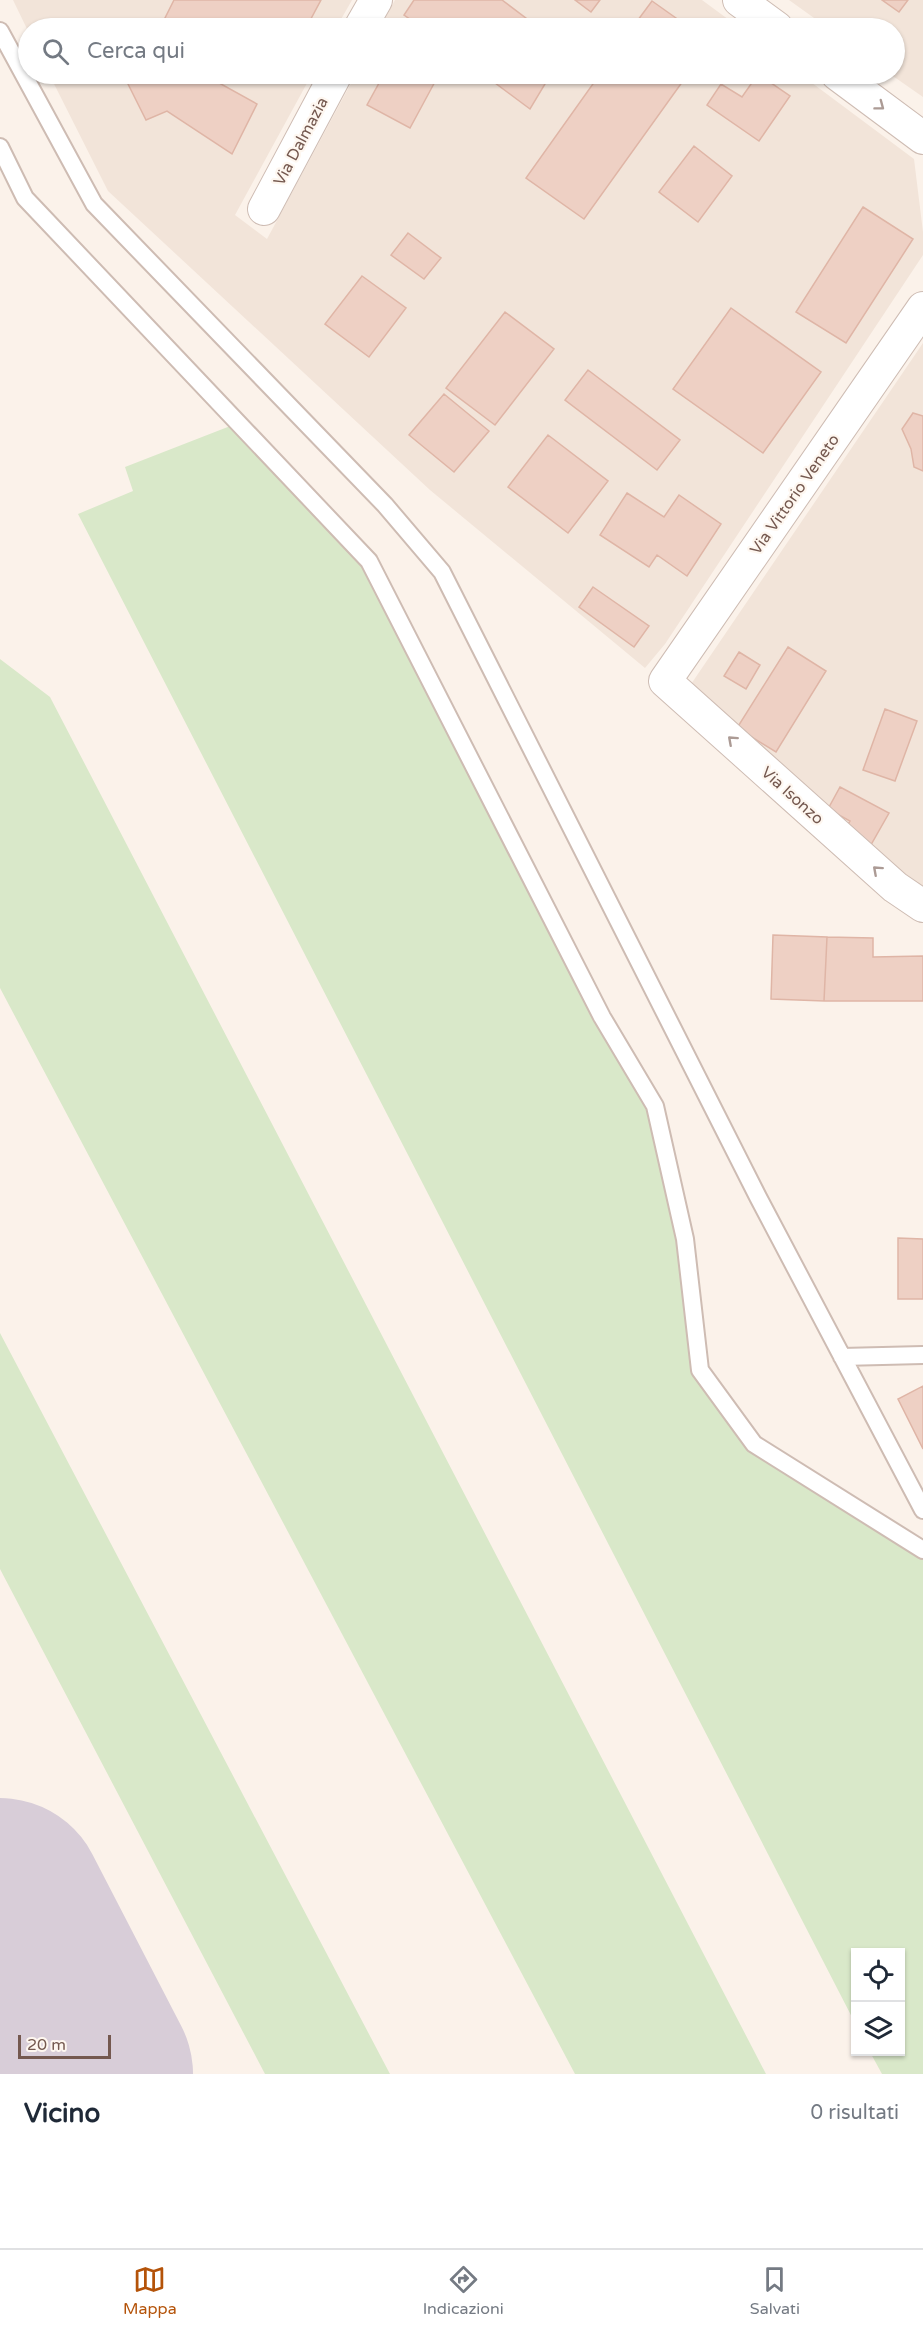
<!DOCTYPE html>
<html lang="it">
<head>
<meta charset="utf-8">
<style>
	body { margin:0; font-family:"Varela Round",sans-serif; background:#f2f2f3; color:#1f2937 }
	.controls { position:absolute; right:18px; bottom:18px; display:grid; overflow:hidden; border-radius:0px; box-shadow:0 2px 4px #0004 }
	.controls button { width:54px; height:54px; display:grid; place-items:center; padding:0; border:0; border-bottom:2px solid #e0e1e3; background:#fff; color:#1f2937; font:30px sans-serif }
	.scale { position:absolute; left:18px; bottom:15px; width:93px; box-sizing:border-box; padding-left:6px; border:3px solid #74584f; border-top:0; font-size:16px; line-height:21px; white-space:nowrap; color:#74584f; -webkit-text-stroke:4px #fef7f0; paint-order:stroke }
	.list { margin:0; padding:0; list-style:none }
	h2 { display:flex; justify-content:space-between; align-items:center; height:78px; margin:0; padding:0 24px; font-size:26px }
	h2 small { font-size:20px; font-weight:400; color:#747a83 }
	.icon { flex:none; width:33px; height:33px; fill:none; stroke:currentColor; stroke-width:2; stroke-linecap:round; stroke-linejoin:round }
	.map { position:relative; flex:none; width:923px; height:2074px; overflow:hidden }
	.search { position:absolute; background:#fff; box-shadow:0 2px 4px #0004; left:18px; right:18px; top:18px; height:66px; display:flex; align-items:center; gap:15px; box-sizing:border-box; padding:0 21px; border-radius:33px; color:#747a83; font-size:22px }
	.sheet { height:174px; background:#fff }
	nav { display:flex; justify-content:space-around; align-items:center; box-sizing:border-box; height:84px; border-top:2px solid #e0e1e3; background:#fff; font-size:16px; color:#747a83 }
	nav a { display:grid; justify-items:center; gap:3px }
	nav .on { color:#b45309 }
	.map>svg:first-child { display:block }
	.residential { fill:#f2e4d9 }
	.green { fill:#d9e8c9 }
	.lines { fill:none; stroke-linecap:round; stroke-linejoin:round }
	.runway { stroke:#d8cdd8; stroke-width:208 }
	.building { fill:#eed0c4; stroke:#dfb5a6; stroke-width:1.5 }
	.service-casing { stroke:#cebcb3; stroke-width:20 }
	.minor-casing { stroke:#cebcb3; stroke-width:34 }
	.service { stroke:#fff; stroke-width:16 }
	.minor { stroke:#fff; stroke-width:32 }
	.oneway { stroke:#ac9b95 }
	.labels { text-anchor:middle; stroke-width:4.5; stroke-linejoin:round; paint-order:stroke }
	.street-label { font-size:16px; fill:#74584f; stroke:#fef7f0 }
</style>
</head>
<body>
<div class="map">
<svg width="923" height="2074" viewBox="0 0 923 2074">
	<rect width="100%" height="100%" fill="#fbf2ea"/>
	<path class="residential" d="M13,0H352L336,28H28V31Z
		M395,0H702L740,28H380Z
		M789,0H923V97L890,74H894V28H828Z
		M49,74H312L235,215L267,239L356,74H800L914,159L923,232V255L665,644L645,668L430,490L108,191Z
		M923,343V894L685,693Z"/>
	<path class="green" d="M238,423L369,561L655,1106L700,1370L754,1444L923,1550V2074H882L870,2052H900V1952H856L855,2023L78,514L133,491L125,467Z
		M0,659L50,697L766,2074H575L0,988Z
		M0,1333L390,2074H265L0,1569Z"/>
	<g class="lines">
		<path class="runway" d="M0,1902L89,2074"/>
	</g>
	<path class="building" d="M174,0H321L306,28H184L165,18Z
		M414,0H502L539,28H423L404,15Z
		M575,0H600L591,12Z
		M882,0H908L899,12Z
		M652,1L690,28H632Z
		M123,74H179L181,77L187,74H203L257,104L232,154L167,111L146,120Z
		M384,74H427L437,78L410,128L367,105Z
		M483,74H551L530,109Z
		M600,74H688L584,219L526,178Z
		M758,74L790,96L759,141L707,105L721,84L742,97Z
		M694,146L732,176L698,222L659,192Z
		M863,207L913,239L846,343L796,312Z
		M408,233L441,258L424,279L391,255Z
		M362,276L406,308L369,357L325,324Z
		M731,308L821,372L763,453L673,389Z
		M505,312L554,349L495,425L446,388Z
		M588,370L680,440L657,470L565,400Z
		M444,394L489,431L454,472L409,435Z
		M913,413L923,416V471L914,467L911,449L902,429Z
		M548,435L608,481L568,533L508,487Z
		M627,493L664,517L679,495L721,524L687,576L657,555L649,567L600,535Z
		M593,587L649,626L634,647L579,607Z
		M788,647L826,671L776,752L737,728Z
		M739,652L760,665L746,689L724,676Z
		M885,709L917,721L895,781L863,770Z
		M840,787L889,813L868,850L841,836L850,821L828,809Z
		M773,935L827,937L824,1001L771,999Z
		M827,937L873,938V957L923,956V1001H824Z
		M898,1238L923,1239V1299H898Z
		M923,1386V1449L898,1399Z"/>
	<g class="lines">
		<defs>
			<path id="service" d="M0,31L94,204L385,505L442,572L758,1197L923,1510
				M0,147L25,198L369,561L602,1017L655,1106L685,1239L700,1370L754,1444L923,1550
				M842,1357L923,1355"/>
			<path id="minor" d="M739,0L777,28
				M360,28L376,0
				M837,74L923,138
				M264,209L336,74
				M923,308L665,681L895,887L923,906"/>
		</defs>
		<use href="#service" class="service-casing"/>
		<use href="#minor" class="minor-casing"/>
		<use href="#service" class="service"/>
		<use href="#minor" class="minor"/>
	</g>
	<defs><path id="oneway-chevron" d="M-2-3.5L2.5 0L-2 3.5" fill="none" stroke-width="1.6" stroke-linecap="round" stroke-linejoin="round" transform="scale(1.5)"/></defs>
	<g class="oneway">
		<use href="#oneway-chevron" transform="translate(880 106) rotate(37)"/>
		<use href="#oneway-chevron" transform="translate(732 740) rotate(-138)"/>
		<use href="#oneway-chevron" transform="translate(877 870) rotate(-138)"/>
	</g>
	<g class="labels">
		<g class="street-label">
			<text transform="translate(300 141) rotate(-62)" y="6">Via Dalmazia</text>
			<text transform="translate(794 494) rotate(-55)" y="6">Via Vittorio Veneto</text>
			<text transform="translate(793 795) rotate(42)" y="6">Via Isonzo</text>
		</g>
	</g>
</svg>
<div class="controls">
<button><svg class="icon" aria-label="locate" viewBox="0 0 24 24"><circle cx="12" cy="12" r="6"/><path d="M12 2v4M12 18v4M2 12h4M18 12h4"/></svg></button>
<button><svg class="icon" aria-label="layers" viewBox="0 0 24 24"><path d="M12 4l9 5-9 5-9-5zM3 14l9 5 9-5"/></svg></button>
</div>
<div class="scale">20 m</div>
<div class="search"><svg class="icon" aria-label="search" viewBox="0 0 24 24"><circle cx="10" cy="10" r="6"/><path d="M15 15l6 6"/></svg>Cerca qui</div>
</div>
<section class="sheet">
<h2>Vicino<small>0 risultati</small></h2>
<ul class="list">
</ul>
</section>
<nav>
<a class="on"><svg class="icon" aria-label="map" viewBox="0 0 24 24"><path d="M3 6l6-2 6 2 6-2v14l-6 2-6-2-6 2zM9 4v14M15 6v14"/></svg>Mappa</a>
<a><svg class="icon" aria-label="directions" viewBox="0 0 24 24"><path d="M12 3l9 9-9 9-9-9zM9 14v-3h6M13 9l2 2-2 2"/></svg>Indicazioni</a>
<a><svg class="icon" aria-label="saved" viewBox="0 0 24 24"><path d="M7 4h10v16l-5-4-5 4z"/></svg>Salvati</a>
</nav>
</body>
</html>
